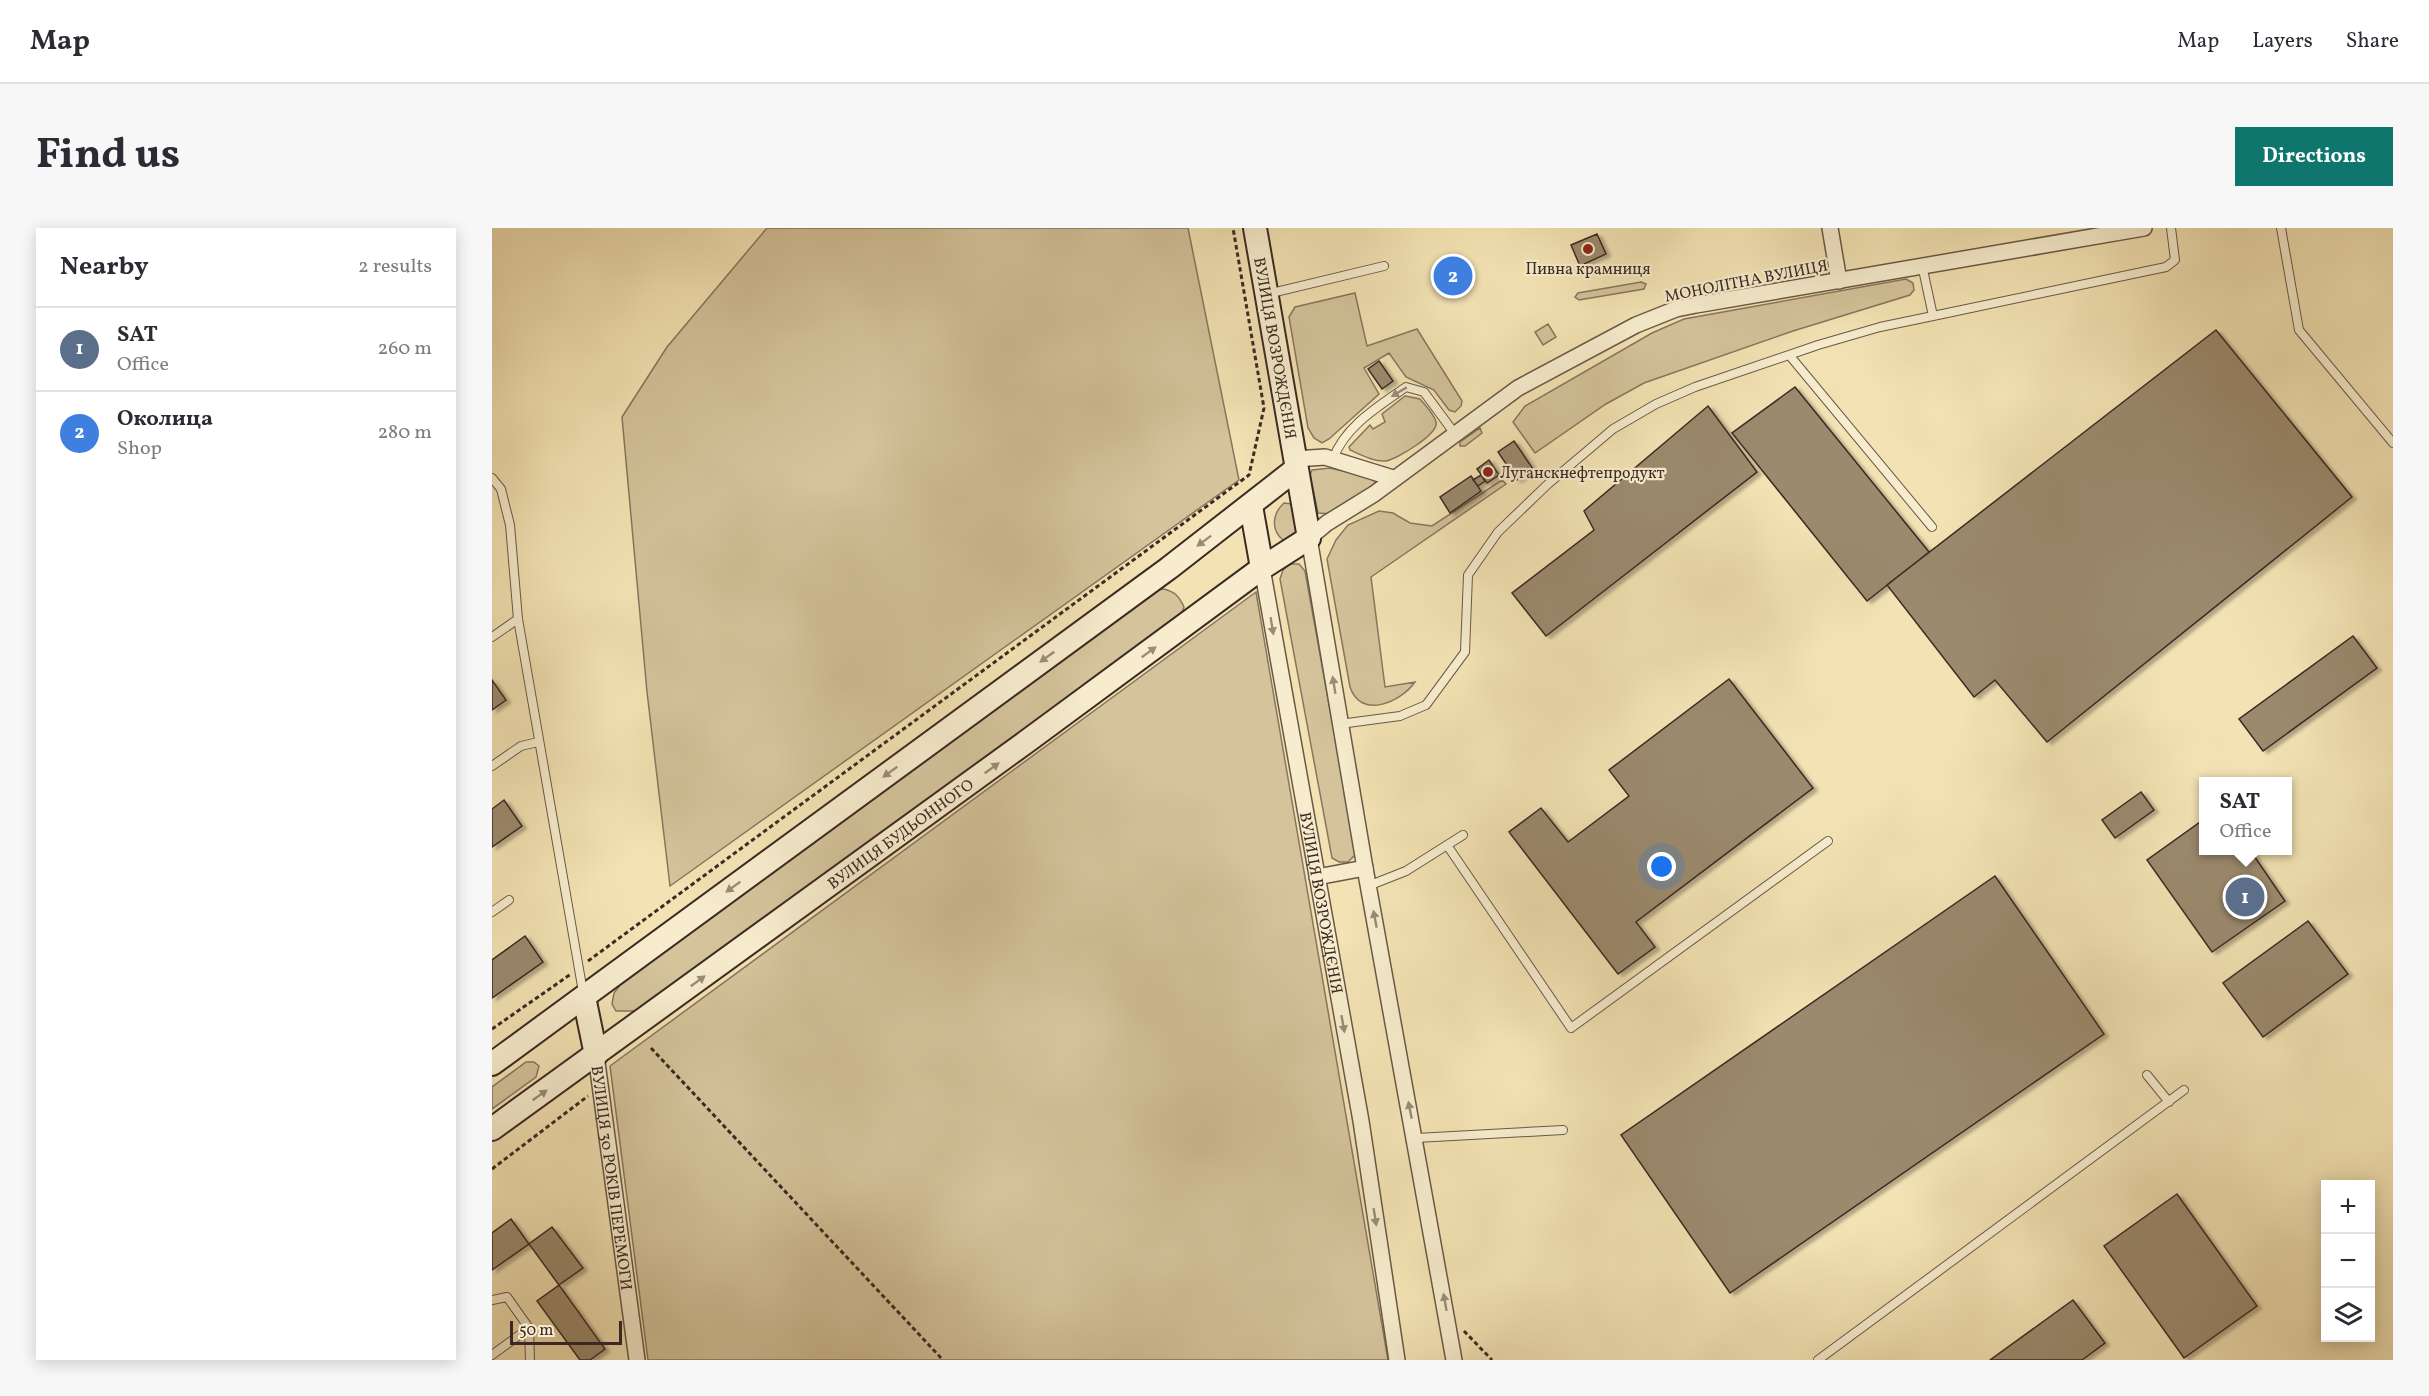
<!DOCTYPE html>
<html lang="en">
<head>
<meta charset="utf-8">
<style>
	body { margin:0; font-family:Vollkorn,serif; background:#f7f7f7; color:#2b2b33 }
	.controls { position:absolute; right:18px; bottom:18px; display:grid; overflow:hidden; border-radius:0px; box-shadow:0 3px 15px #0003 }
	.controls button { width:54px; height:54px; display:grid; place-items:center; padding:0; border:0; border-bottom:2px solid #e1e1e2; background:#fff; color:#2b2b33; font:30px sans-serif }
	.scale { position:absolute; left:18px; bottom:15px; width:112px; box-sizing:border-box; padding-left:6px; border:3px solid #3c2923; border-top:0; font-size:16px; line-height:21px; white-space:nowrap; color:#3c2923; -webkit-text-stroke:4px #f7edce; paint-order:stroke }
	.you { position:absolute; left:1170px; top:639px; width:21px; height:21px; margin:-15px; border:4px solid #fff; border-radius:50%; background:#1a73e8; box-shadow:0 0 0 9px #1a73e833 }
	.badge { display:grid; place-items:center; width:39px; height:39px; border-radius:50%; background:#0f766e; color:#fff; font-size:20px; font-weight:700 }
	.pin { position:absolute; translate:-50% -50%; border:3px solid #fff; box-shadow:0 2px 6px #0006 }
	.popup { position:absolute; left:1707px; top:549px; width:93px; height:78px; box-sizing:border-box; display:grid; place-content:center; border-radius:0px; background:#fff; filter:drop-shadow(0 2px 4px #0005); font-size:20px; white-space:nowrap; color:#7c7c81 }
	.popup b { font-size:22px; color:#2b2b33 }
	.popup::after { content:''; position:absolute; left:50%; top:100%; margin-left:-12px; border:12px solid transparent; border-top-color:#fff }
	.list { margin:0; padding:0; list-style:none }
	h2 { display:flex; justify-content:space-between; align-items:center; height:78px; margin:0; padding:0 24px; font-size:26px }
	h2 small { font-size:20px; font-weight:400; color:#7c7c81 }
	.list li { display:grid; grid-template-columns:39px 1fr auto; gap:18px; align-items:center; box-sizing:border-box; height:84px; padding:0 24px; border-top:2px solid #e1e1e2 }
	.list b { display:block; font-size:22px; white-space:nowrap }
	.list p { margin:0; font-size:20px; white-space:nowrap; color:#7c7c81 }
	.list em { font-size:20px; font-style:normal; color:#7c7c81 }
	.icon { flex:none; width:33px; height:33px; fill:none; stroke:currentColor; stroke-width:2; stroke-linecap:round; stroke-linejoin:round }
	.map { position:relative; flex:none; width:1901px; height:1132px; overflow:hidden; border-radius:0px }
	header { display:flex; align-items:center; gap:36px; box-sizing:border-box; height:84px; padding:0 30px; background:#fff; border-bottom:2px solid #e1e1e2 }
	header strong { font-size:28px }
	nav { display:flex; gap:33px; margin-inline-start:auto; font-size:21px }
	.intro { display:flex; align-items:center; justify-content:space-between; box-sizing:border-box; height:144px; padding:0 36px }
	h1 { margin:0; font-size:42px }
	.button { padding:15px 27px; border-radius:0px; background:#0f766e; color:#fff; font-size:21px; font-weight:700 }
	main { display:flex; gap:36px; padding:0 36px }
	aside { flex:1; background:#fff; border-radius:0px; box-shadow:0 3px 15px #0003 }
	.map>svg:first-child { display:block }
	.green { fill:#d4c39b; stroke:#88765f; stroke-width:1.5 }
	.building { fill:#9b8a6e; stroke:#3c2923; stroke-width:1.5; filter:url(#shadow) }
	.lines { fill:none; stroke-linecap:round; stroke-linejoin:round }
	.service-casing { stroke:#6a5847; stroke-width:10 }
	.minor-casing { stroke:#6a5847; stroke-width:18 }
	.secondary-casing { stroke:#3c2923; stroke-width:26 }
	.path { stroke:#3c2923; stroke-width:3; stroke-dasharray:4.5 3; stroke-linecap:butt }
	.service { stroke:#f7edce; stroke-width:8 }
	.minor { stroke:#f7edce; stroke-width:15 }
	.secondary { stroke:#f7edce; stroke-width:22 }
	.oneway { fill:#9a8b78 }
	.poi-dot { fill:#8f2418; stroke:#f7edce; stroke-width:2 }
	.labels { text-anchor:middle; stroke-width:4.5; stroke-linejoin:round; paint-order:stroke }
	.poi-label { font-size:16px; fill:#3c2923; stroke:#f7edce }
	.street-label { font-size:16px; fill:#3c2923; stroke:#f7edce }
</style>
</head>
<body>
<header>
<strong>Map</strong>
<nav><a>Map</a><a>Layers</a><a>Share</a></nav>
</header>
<div class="intro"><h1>Find us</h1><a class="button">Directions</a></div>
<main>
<aside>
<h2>Nearby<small>2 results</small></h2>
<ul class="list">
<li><span class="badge" style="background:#5c6f8a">1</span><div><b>SAT</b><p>Office</p></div><em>260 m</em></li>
<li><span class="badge" style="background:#3f7fe0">2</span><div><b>Околица</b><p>Shop</p></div><em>280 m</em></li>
</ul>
</aside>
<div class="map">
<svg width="1901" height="1132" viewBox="0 0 1901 1132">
	<defs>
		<filter id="shadow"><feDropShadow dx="4.5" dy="2.5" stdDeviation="1.5" flood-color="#0004"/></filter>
	</defs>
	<rect width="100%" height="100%" fill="#f3e3b4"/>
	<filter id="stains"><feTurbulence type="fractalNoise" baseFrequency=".00333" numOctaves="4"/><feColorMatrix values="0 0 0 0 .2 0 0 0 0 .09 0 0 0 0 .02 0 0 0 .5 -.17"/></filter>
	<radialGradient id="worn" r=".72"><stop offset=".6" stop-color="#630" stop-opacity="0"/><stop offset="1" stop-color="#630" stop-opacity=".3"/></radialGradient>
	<path class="green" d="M275,0H696L747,252L178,658L155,464L130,189L175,119Z
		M1414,51L1421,55L1422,62L1418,67L1301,103L1152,155L1114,176L1043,225L1021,194L1033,178L1160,105L1192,91Z
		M1149,54L1154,56L1152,61L1087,72L1083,69L1086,65Z
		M863,65L875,118L925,101L970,173L969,178L963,184L957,182L942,162L914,149L897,125L872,140L887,166L837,211L830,215L822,210L816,200L797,89L803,79Z
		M1056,96L1064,109L1051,117L1043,104Z
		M913,168L928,171C933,177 942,186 944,194C947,206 905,231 894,233C882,234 869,227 858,222L857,219L878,197L881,201L893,194L890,186Z
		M988,200L990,205L973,218H968V214Z
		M838,240L881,250L885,259L840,286L826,285L818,247L820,242Z
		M1010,252L1014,256L879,349L893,459L923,454C909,474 869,492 858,459L835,331L844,312L856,297L887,283L901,285L918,295L940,298Z
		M792,275L800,276C804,290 814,312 791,312C778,301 781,285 792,275Z
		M798,336H807L813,343L864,626L856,634H847L840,630L788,351L791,342Z
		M672,361C683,364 687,368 692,379L688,391L144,783H124L120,776L122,765L131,753L661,363Z
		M764,364L896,1132H156L118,838Z
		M34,834H42L47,838L44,849L0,881V859Z"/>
	<path class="building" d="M1105,6L1114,26L1088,38L1079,17Z
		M1724,102L1860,269L1555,514L1503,452L1482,469L1395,357Z
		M887,133L901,153L890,161L876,141Z
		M1303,159L1437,324L1375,373L1240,205Z
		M1216,178L1265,244L1054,408L1020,365L1102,302L1092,283Z
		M1022,213L1041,241L1025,252L1006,224Z
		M997,232L1007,247L995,255L985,241Z
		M989,247L993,253L986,258L981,252Z
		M979,248L989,263L958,285L948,269Z
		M1861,408L1885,440L1771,523L1747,491Z
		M1237,451L1321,560L1144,694L1163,719L1126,746L1017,604L1049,580L1076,614L1137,568L1117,542Z
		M0,452L14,472L0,482Z
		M1649,564L1662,582L1623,610L1610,592Z
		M12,572L30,598L0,619V581Z
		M1711,592V622H1758L1793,673L1720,724L1655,632Z
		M1503,648L1612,806L1238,1065L1129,907Z
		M1816,693L1856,746L1771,809L1731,755Z
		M33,708L51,734L0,770V732Z
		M1685,966L1765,1078L1692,1130L1612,1018Z
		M19,991L37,1016L0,1042V1005Z
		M60,999L91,1040L67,1057L113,1121L98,1132H88L45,1073L67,1057L37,1016Z
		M1581,1072L1613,1115L1590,1132H1498Z"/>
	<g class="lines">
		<defs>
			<path id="service" d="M1789,0L1807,102L1901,215
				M775,66L892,38
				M1441,88L1674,39L1683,32L1679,0
				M1298,128L1440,299
				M841,231C853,198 887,178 914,159L932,164L963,206
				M0,250L9,261L18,297L26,391L91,764
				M0,409L26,391
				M848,496L908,488L934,477L973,424L976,347L1006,304L1056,256L1121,201L1164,176L1203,159L1326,117L1388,99L1441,88L1430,37
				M0,538L29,518L46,514
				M955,617L1079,800L1336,613
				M876,658L914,643L971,607
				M0,684L17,672
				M1655,847L1677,874
				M924,910L1071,902
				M0,1072L15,1069L37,1100L38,1132
				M0,1127L37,1100
				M1326,1132L1692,862"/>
			<g id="minor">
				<path d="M1338,0L1347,53"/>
				<path d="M803,231L833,229L901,250"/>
				<path id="s1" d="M770,340L869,893L905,1132"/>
				<path d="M825,649L873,640"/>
				<path id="s2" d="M104,827L145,1132"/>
				<path d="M962,1132L873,640L817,310L835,295L882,266L1026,160L1144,97L1184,81L1204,77L1652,0"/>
			</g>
			<g id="secondary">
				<path d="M759,278L770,340"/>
				<path d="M92,769L104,827"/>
				<path d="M0,836L677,340L804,241"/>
				<path id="s3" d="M0,901L534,514L770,340L817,310L763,0"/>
			</g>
		</defs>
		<use href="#service" class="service-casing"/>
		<use href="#minor" class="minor-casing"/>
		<use href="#secondary" class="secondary-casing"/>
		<path class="path" d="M96,733L757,247L772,180L741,0
			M0,801L79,746
			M159,820L451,1132
			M0,941L96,868
			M972,1103L1000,1132"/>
		<use href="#service" class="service"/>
		<use href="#minor" class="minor"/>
		<use href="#secondary" class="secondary"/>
	</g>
	<defs><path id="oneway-solid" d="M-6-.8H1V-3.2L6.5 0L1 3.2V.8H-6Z" transform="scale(1.5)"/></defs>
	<g class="oneway">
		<use href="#oneway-solid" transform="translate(907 164) rotate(149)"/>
		<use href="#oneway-solid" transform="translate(712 313) rotate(143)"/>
		<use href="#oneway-solid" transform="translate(780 398) rotate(81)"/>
		<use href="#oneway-solid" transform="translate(657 424) rotate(-36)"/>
		<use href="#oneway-solid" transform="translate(555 429) rotate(144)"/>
		<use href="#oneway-solid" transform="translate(842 457) rotate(-99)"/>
		<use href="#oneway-solid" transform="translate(500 540) rotate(-36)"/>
		<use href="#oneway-solid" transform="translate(398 544) rotate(144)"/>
		<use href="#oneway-solid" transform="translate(241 659) rotate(144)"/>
		<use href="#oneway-solid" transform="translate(883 691) rotate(-101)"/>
		<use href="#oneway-solid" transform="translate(206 753) rotate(-36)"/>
		<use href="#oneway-solid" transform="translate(851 796) rotate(80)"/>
		<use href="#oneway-solid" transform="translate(48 867) rotate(-35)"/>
		<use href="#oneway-solid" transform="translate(918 882) rotate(-101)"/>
		<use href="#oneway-solid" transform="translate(883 989) rotate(81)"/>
		<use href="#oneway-solid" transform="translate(953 1074) rotate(-100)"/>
	</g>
	<g class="poi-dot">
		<circle cx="1096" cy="21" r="6"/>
		<circle cx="996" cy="244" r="6"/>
	</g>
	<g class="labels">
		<g class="poi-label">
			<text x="1096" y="46">Пивна крамниця</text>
			<text x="1008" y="250" text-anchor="start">Луганскнефтепродукт</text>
		</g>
		<g class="street-label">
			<text transform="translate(1254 52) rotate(-11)" y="6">МОНОЛІТНА ВУЛИЦЯ</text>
			<text transform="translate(784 120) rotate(80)" y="6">ВУЛИЦЯ ВОЗРОЖДЄНІЯ</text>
			<text dy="6" stroke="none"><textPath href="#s3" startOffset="504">ВУЛИЦЯ БУДЬОННОГО</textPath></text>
			<text dy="6" stroke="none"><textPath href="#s1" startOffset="340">ВУЛИЦЯ ВОЗРОЖДЄНІЯ</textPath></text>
			<text dy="6" stroke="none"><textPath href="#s2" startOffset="124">ВУЛИЦЯ 30 РОКІВ ПЕРЕМОГИ</textPath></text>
		</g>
	</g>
	<rect width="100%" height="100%" filter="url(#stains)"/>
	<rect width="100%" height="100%" fill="url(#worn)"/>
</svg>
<div class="controls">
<button>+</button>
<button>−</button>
<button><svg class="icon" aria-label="layers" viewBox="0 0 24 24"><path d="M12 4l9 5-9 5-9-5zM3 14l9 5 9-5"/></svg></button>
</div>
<div class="scale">50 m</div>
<div class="you"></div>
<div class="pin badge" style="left:1753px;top:669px;background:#5c6f8a">1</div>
<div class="popup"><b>SAT</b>Office</div>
<div class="pin badge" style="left:961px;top:48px;background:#3f7fe0">2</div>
</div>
</main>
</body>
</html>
